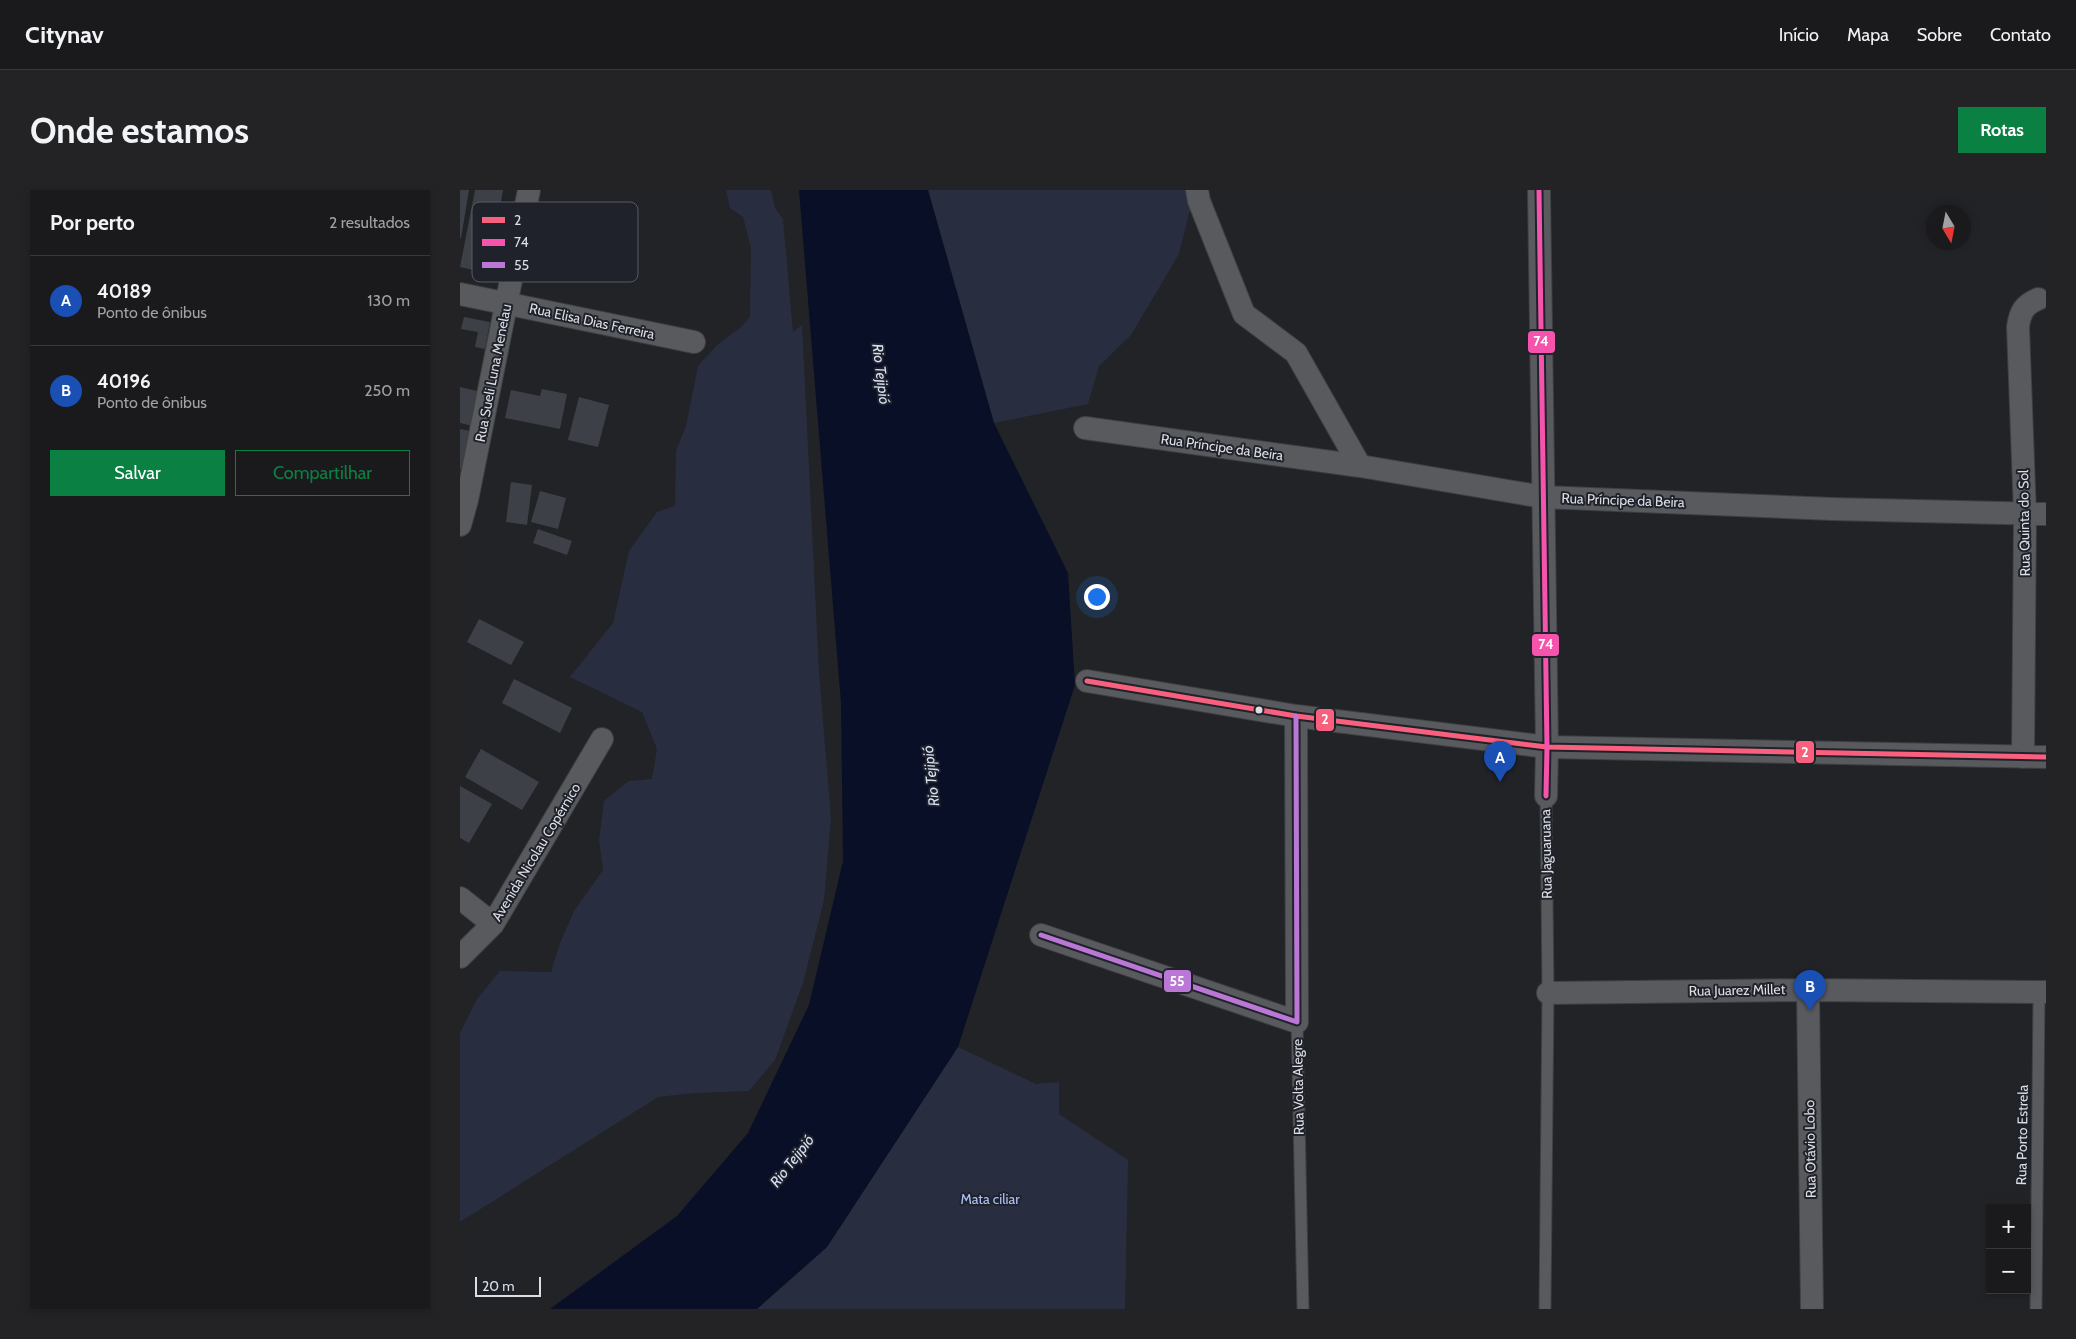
<!DOCTYPE html>
<html lang="pt">
<head>
<meta charset="utf-8">
<style>
	body { margin:0; font-family:Cabin,sans-serif; background:#232326; color:#f1f3f6 }
	.controls { position:absolute; right:15px; bottom:15px; display:grid; overflow:hidden; border-radius:0px; box-shadow:0 2px 8px #0003 }
	.controls button { width:45px; height:45px; display:grid; place-items:center; padding:0; border:0; border-bottom:1px solid #38383b; background:#1a1a1d; color:#f1f3f6; font:25px sans-serif }
	.compass { position:absolute; left:1466px; top:15px; width:45px; height:45px; border-radius:50%; background:#1a1a1d; box-shadow:0 2px 8px #0003; rotate:170deg }
	.scale { position:absolute; left:15px; bottom:12px; width:66px; box-sizing:border-box; padding-left:5px; border:2px solid #dcdee4; border-top:0; font-size:14px; line-height:18px; white-space:nowrap; color:#dcdee4; -webkit-text-stroke:4px #1f222a; paint-order:stroke }
	.you { position:absolute; left:636px; top:406px; width:18px; height:18px; margin:-12px; border:4px solid #fff; border-radius:50%; background:#1a73e8; box-shadow:0 0 0 8px #1a73e833 }
	.badge { display:grid; place-items:center; width:32px; height:32px; border-radius:50%; background:#0b8043; color:#fff; font-size:16px; font-weight:700 }
	.pin { position:absolute; translate:-50% -41px; filter:drop-shadow(0 1px 2px #0008) }
	.pin::after { content:''; position:absolute; top:26px; width:18px; height:15px; background:inherit; clip-path:polygon(0 0,100% 0,50% 100%) }
	.list { margin:0; padding:0; list-style:none }
	h2 { display:flex; justify-content:space-between; align-items:center; height:65px; margin:0; padding:0 20px; font-size:21px }
	h2 small { font-size:16px; font-weight:400; color:#9fa1a4 }
	.list li { display:grid; grid-template-columns:32px 1fr auto; gap:15px; align-items:center; box-sizing:border-box; height:90px; padding:0 20px; border-top:1px solid #38383b }
	.list b { display:block; font-size:19px; white-space:nowrap }
	.list p { margin:0; font-size:16px; white-space:nowrap; color:#9fa1a4 }
	.list em { font-size:16px; font-style:normal; color:#9fa1a4 }
	.actions { display:flex; gap:10px; padding:15px 20px }
	.actions a { flex:1; padding:11px 0; border:1px solid #0b8043; border-radius:0px; text-align:center; font-size:18px; color:#0b8043 }
	.actions .main { background:#0b8043; color:#fff }
	.map { position:relative; flex:none; width:1586px; height:1119px; overflow:hidden; border-radius:0px }
	header { display:flex; align-items:center; gap:30px; box-sizing:border-box; height:70px; padding:0 25px; background:#1a1a1d; border-bottom:1px solid #38383b }
	header strong { font-size:24px }
	nav { display:flex; gap:28px; margin-inline-start:auto; font-size:18px }
	.intro { display:flex; align-items:center; justify-content:space-between; box-sizing:border-box; height:120px; padding:0 30px }
	h1 { margin:0; font-size:35px }
	.button { padding:12px 22px; border-radius:0px; background:#0b8043; color:#fff; font-size:18px; font-weight:700 }
	main { display:flex; gap:30px; padding:0 30px }
	aside { flex:1; background:#1a1a1d; border-radius:0px; box-shadow:0 2px 8px #0003 }
	.map>svg:first-child { display:block }
	.green { fill:#282e40 }
	.water { fill:#090f26 }
	.building { fill:#3e4048 }
	.lines { fill:none; stroke-linecap:round; stroke-linejoin:round }
	.lane-casing { stroke:#3e3f42; stroke-width:13 }
	.street-casing { stroke:#3e3f42; stroke-width:24 }
	.lane { stroke:#585a5d; stroke-width:11 }
	.street { stroke:#585a5d; stroke-width:22 }
	.bus-1-casing { stroke:#1f222a; stroke-width:9 }
	.bus-2-casing { stroke:#1f222a; stroke-width:9 }
	.bus-3-casing { stroke:#1f222a; stroke-width:9 }
	.bus-1 { stroke:#f8607d; stroke-width:5 }
	.bus-2 { stroke:#f653ac; stroke-width:5 }
	.bus-3 { stroke:#ba77d6; stroke-width:5 }
	.bus-dot { fill:#dcdee4; stroke:#1f222a; stroke-width:2 }
	.labels { text-anchor:middle; stroke-width:4; stroke-linejoin:round; paint-order:stroke }
	.street-label { font-size:14px; fill:#dcdee4; stroke:#1f222a }
	.park-label { font-size:14px; fill:#adc1f9; stroke:#1f222a }
	.water-label { font-size:15px; font-style:italic; fill:#d8e1f8; stroke:#1f222a }
	.key { fill:#1f222a; stroke:#585a62; stroke-width:1 }
	.key-label { font-size:14px; fill:#dcdee4 }
	.line-badge { stroke:#1f222a; stroke-width:2 }
	.badge-label { font-size:14px; text-anchor:middle; font-weight:bold; fill:#fff }
</style>
</head>
<body>
<header>
<strong>Citynav</strong>
<nav><a>Início</a><a>Mapa</a><a>Sobre</a><a>Contato</a></nav>
</header>
<div class="intro"><h1>Onde estamos</h1><a class="button">Rotas</a></div>
<main>
<aside>
<h2>Por perto<small>2 resultados</small></h2>
<ul class="list">
<li><span class="badge" style="background:#1a4fb4">A</span><div><b>40189</b><p>Ponto de ônibus</p></div><em>130 m</em></li>
<li><span class="badge" style="background:#1a4fb4">B</span><div><b>40196</b><p>Ponto de ônibus</p></div><em>250 m</em></li>
</ul>
<div class="actions"><a class="main">Salvar</a><a>Compartilhar</a></div>
</aside>
<div class="map">
<svg width="1586" height="1119" viewBox="0 0 1586 1119">
	<rect width="100%" height="100%" fill="#222327"/>
	<path class="green" d="M266,0H311L315,18L323,29L333,142L342,135L359,483L371,628L364,710L343,793L315,870L289,901L234,903L198,907L0,1032V843L17,809L40,781L91,782L100,753L114,721L143,680L139,650L144,611L169,591L192,589L197,559L182,522L110,487L153,433L169,361L197,322L215,316L216,261L226,236L238,176L256,156L281,137L290,127L291,58L283,27L270,18Z
		M468,0H735L719,64L671,145L639,176L628,214L534,233Z
		M498,857L576,894L599,892V924L668,970L665,1119H297L367,1057Z"/>
	<path class="water" d="M339,0H468L534,233L608,383L615,495L498,857L367,1057L297,1119H90L217,1026L288,943L349,815L383,671L381,513Z"/>
	<path class="building" d="M0,0H9L1,48H0Z
		M15,0H43L28,83L0,77Z
		M4,127L30,132L25,159L15,157L18,142L1,139Z
		M0,197L21,202L13,236L0,233Z
		M82,199L107,204L100,239L45,228L51,200L80,206Z
		M119,207L149,215L138,257L108,250Z
		M0,239L10,241L2,279H0Z
		M51,292L72,295L67,335L46,332Z
		M80,301L106,308L98,339L71,332Z
		M78,339L112,351L107,365L73,353Z
		M19,429L64,452L51,475L7,452Z
		M54,489L112,518L100,543L42,513Z
		M21,559L79,592L62,620L5,587Z
		M0,596L32,614L9,653L0,648Z"/>
	<g class="lines">
		<defs>
			<path id="lane" d="M837,832L843,1119
				M1085,1119L1088,803L1086,606
				M1576,1119L1579,802"/>
			<path id="street" d="M737,0L739,11L784,124L836,163L900,276
				M1079,0L1087,557L1086,606
				M0,104L234,152
				M625,238L900,276L1083,307L1372,319L1586,324
				M0,335L7,310L69,0
				M627,491L836,526L1087,557L1586,567
				M1563,567L1565,324L1558,137C1560,122 1564,115 1578,109
				M0,708L33,734
				M581,745L837,832L836,526
				M0,767L33,734L142,549
				M1348,800L1352,1119
				M1088,803L1348,800L1586,802"/>
		</defs>
		<use href="#lane" class="lane-casing"/>
		<use href="#street" class="street-casing"/>
		<use href="#lane" class="lane"/>
		<use href="#street" class="street"/>
		<defs>
			<path id="bus-1" d="M627,491L836,526L1087,557L1586,567"/>
			<path id="bus-2" d="M1079,0L1087,557L1086,606"/>
			<path id="bus-3" d="M581,745L837,832L836,526"/>
		</defs>
		<use href="#bus-1" class="bus-1-casing"/>
		<use href="#bus-2" class="bus-2-casing"/>
		<use href="#bus-3" class="bus-3-casing"/>
		<use href="#bus-1" class="bus-1"/>
		<use href="#bus-2" class="bus-2"/>
		<use href="#bus-3" class="bus-3"/>
	</g>
	<circle class="bus-dot" cx="799" cy="520" r="4.5"/>
	<g class="labels">
		<g class="street-label">
			<text transform="translate(132 131) rotate(12)" y="5">Rua Elisa Dias Ferreira</text>
			<text transform="translate(33 183) rotate(-79)" y="5">Rua Sueli Luna Menelau</text>
			<text transform="translate(762 257) rotate(8)" y="5">Rua Príncipe da Beira</text>
			<text transform="translate(1163 310) rotate(2)" y="5">Rua Príncipe da Beira</text>
			<text transform="translate(1564 333) rotate(-91)" y="5">Rua Quinta do Sol</text>
			<text transform="translate(76 662) rotate(-59)" y="5">Avenida Nicolau Copérnico</text>
			<text transform="translate(1086 664) rotate(-91)" y="5">Rua Jaguaruana</text>
			<text transform="translate(1277 800) rotate(-1)" y="5">Rua Juarez Millet</text>
			<text transform="translate(838 897) rotate(-91)" y="5">Rua Volta Alegre</text>
			<text transform="translate(1562 945) rotate(-89)" y="5">Rua Porto Estrela</text>
			<text transform="translate(1350 959) rotate(-91)" y="5">Rua Otávio Lobo</text>
		</g>
		<g class="park-label">
			<text x="530" y="1014">Mata ciliar</text>
		</g>
		<g class="water-label">
			<text transform="translate(421 184) rotate(83)" y="5">Rio Tejipió</text>
			<text transform="translate(471 586) rotate(-96)" y="5">Rio Tejipió</text>
			<text transform="translate(332 971) rotate(-52)" y="5">Rio Tejipió</text>
		</g>
	</g>
	<rect x="12" y="12" width="166" height="80" rx="8" class="key"/>
	<rect x="22" y="27" width="23" height="6" fill="#f8607d"/>
	<rect x="22" y="49" width="23" height="7" fill="#f653ac"/>
	<rect x="22" y="72" width="23" height="6" fill="#ba77d6"/>
	<g class="key-label">
		<text x="54" y="35">2</text>
		<text x="54" y="57">74</text>
		<text x="54" y="80">55</text>
	</g>
	<g class="line-badge">
		<rect x="1067" y="140" width="29" height="24" rx="5" fill="#f653ac"/>
		<rect x="1071" y="443" width="29" height="24" rx="5" fill="#f653ac"/>
		<rect x="855" y="518" width="20" height="24" rx="5" fill="#f8607d"/>
		<rect x="1335" y="550" width="20" height="24" rx="5" fill="#f8607d"/>
		<rect x="703" y="779" width="29" height="24" rx="5" fill="#ba77d6"/>
	</g>
	<g class="badge-label">
		<text x="1081" y="156">74</text>
		<text x="1086" y="459">74</text>
		<text x="865" y="534">2</text>
		<text x="1345" y="567">2</text>
		<text x="717" y="796">55</text>
	</g>
</svg>
<div class="controls">
<button>+</button>
<button>−</button>
</div>
<svg class="compass" viewBox="-18 -18 36 36"><path d="M0-13l5 13h-10z" fill="#e53935"/><path d="M0 13l5-13h-10z" fill="#9fa1a4"/></svg>
<div class="scale">20 m</div>
<div class="you"></div>
<div class="pin badge" style="left:1040px;top:592px;background:#1a4fb4">A</div>
<div class="pin badge" style="left:1350px;top:821px;background:#1a4fb4">B</div>
</div>
</main>
</body>
</html>
